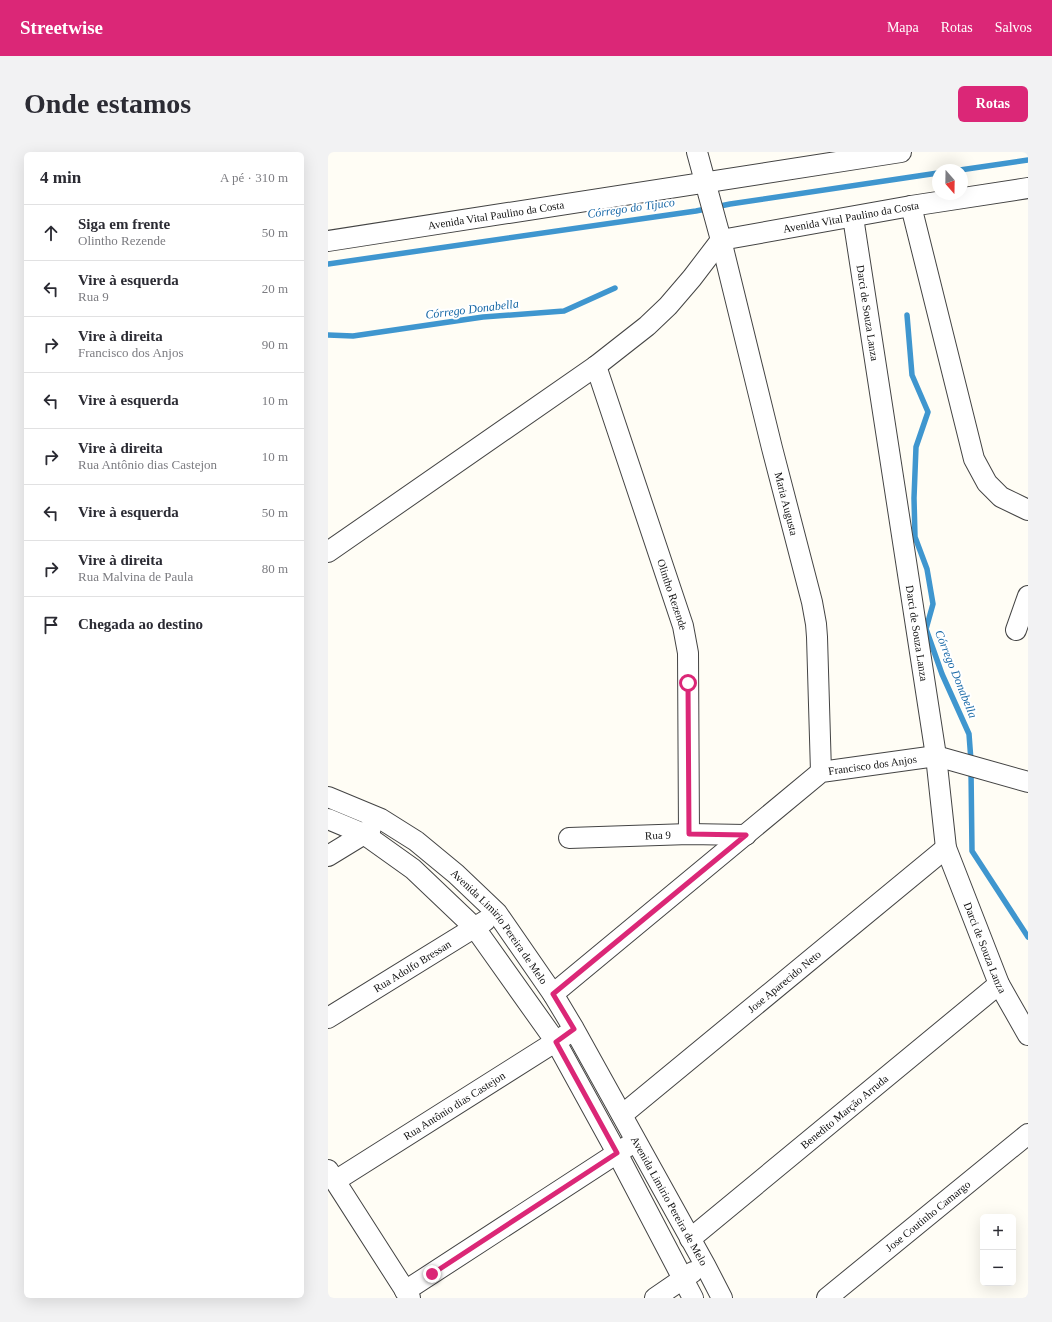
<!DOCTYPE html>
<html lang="pt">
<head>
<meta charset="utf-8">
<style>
	body { margin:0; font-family:"Times New Roman",serif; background:#f2f2f3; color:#2b2b33 }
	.controls { position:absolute; right:12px; bottom:12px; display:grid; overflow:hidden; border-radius:6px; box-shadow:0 4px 16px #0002 }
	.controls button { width:36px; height:36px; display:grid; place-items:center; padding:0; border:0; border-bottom:1px solid #e1e1e2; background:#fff; color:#2b2b33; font:20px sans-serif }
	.compass { position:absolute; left:604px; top:12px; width:36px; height:36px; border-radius:50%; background:#fff; box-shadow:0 4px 16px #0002; rotate:160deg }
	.stop { position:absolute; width:12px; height:12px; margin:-9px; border:3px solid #db2777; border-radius:50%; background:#fff }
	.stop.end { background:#db2777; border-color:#fff; box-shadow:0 1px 4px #0008 }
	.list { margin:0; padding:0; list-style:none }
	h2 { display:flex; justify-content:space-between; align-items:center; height:52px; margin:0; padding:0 16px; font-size:17px }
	h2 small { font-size:13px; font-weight:400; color:#7c7c81 }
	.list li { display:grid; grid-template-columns:26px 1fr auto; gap:12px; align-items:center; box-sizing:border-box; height:56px; padding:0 16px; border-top:1px solid #e1e1e2 }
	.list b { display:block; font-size:15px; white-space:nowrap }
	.list p { margin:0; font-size:13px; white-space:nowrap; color:#7c7c81 }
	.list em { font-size:13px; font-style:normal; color:#7c7c81 }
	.icon { flex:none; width:22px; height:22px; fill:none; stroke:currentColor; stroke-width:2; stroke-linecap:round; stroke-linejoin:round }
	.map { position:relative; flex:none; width:700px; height:1146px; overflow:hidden; border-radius:6px }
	header { display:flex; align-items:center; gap:24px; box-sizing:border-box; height:56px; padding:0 20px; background:#db2777; color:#fff }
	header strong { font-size:19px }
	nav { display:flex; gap:22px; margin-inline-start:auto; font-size:14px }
	.intro { display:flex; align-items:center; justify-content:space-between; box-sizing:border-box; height:96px; padding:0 24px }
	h1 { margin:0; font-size:28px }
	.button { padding:10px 18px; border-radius:6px; background:#db2777; color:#fff; font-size:14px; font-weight:700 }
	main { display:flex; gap:24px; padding:0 24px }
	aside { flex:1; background:#fff; border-radius:6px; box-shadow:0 4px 16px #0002 }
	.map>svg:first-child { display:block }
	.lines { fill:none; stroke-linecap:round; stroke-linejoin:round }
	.stream { stroke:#3f96cf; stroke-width:5.5 }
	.street-casing { stroke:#444; stroke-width:22 }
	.street { stroke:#fff; stroke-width:20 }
	.route { stroke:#db2777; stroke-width:5 }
	.labels { text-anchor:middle; stroke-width:4; stroke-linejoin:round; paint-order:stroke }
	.street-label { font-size:11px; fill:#111; stroke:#fff }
	.water-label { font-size:12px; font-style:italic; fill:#1768a6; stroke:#fff }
</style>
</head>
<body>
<header>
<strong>Streetwise</strong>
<nav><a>Mapa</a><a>Rotas</a><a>Salvos</a></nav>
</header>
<div class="intro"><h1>Onde estamos</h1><a class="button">Rotas</a></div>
<main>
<aside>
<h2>4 min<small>A pé · 310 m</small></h2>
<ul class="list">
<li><svg class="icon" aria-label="ahead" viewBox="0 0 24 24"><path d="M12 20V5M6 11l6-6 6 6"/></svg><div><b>Siga em frente</b><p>Olintho Rezende</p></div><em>50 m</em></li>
<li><svg class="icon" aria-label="left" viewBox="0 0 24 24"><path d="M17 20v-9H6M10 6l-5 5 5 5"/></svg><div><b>Vire à esquerda</b><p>Rua 9</p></div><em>20 m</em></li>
<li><svg class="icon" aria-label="right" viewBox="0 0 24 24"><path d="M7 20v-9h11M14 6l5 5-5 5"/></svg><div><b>Vire à direita</b><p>Francisco dos Anjos</p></div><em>90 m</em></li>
<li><svg class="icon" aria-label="left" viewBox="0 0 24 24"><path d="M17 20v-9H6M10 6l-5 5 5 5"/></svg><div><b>Vire à esquerda</b></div><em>10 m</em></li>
<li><svg class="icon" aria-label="right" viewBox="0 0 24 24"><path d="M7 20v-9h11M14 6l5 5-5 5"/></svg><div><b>Vire à direita</b><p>Rua Antônio dias Castejon</p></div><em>10 m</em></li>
<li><svg class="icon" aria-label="left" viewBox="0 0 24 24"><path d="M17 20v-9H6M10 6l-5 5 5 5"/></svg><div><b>Vire à esquerda</b></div><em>50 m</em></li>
<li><svg class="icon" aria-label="right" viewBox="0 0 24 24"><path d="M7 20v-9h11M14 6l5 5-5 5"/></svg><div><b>Vire à direita</b><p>Rua Malvina de Paula</p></div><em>80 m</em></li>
<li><svg class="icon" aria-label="arrive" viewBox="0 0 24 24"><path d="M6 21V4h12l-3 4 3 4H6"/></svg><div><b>Chegada ao destino</b></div></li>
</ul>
</aside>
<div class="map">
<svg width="700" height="1146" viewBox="0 0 700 1146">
	<rect width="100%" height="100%" fill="#fffdf5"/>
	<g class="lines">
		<path class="stream" d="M632,18L700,8
			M0,112L368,59L402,52L610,21
			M579,163L584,223L600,260L588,295L586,346L587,385L599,417L605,452L598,477L614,522L641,582L643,609
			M0,183L25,184L155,165L236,159L287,136
			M643,618L644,699L700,785"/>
		<defs>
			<g id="street">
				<path id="s1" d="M369,0L393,88L444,296L484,450L488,472L489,485L493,620"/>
				<path d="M583,54L646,307L659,331L673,345L700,358"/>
				<path id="s2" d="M525,65L608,604L618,696L671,832L700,883"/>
				<path id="s3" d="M393,88L583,54L700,36"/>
				<path id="s4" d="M0,89L573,0"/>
				<path id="s5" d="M268,214L355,474L360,501L361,682"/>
				<path d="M0,400L268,214L319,174L340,154L364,126L393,88"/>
				<path d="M688,478L700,444"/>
				<path id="s6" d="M0,645L53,667L88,689L128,722L169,761L225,842L246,877L377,1113L394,1146"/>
				<path d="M0,667L36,682L85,717L147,776L228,890L289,1001L365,1146"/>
				<path id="s7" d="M241,686L361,682L418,683"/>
				<path d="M0,704L36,682L43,676"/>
				<path id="s8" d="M225,842L493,620L608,604L700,630"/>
				<path id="s9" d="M0,866L157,769"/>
				<path id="s10" d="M294,963L618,696"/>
				<path d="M0,1018L82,1146"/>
				<path id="s11" d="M7,1029L238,883"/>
				<path id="s12" d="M362,1087L671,832"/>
				<path d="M77,1139L300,994"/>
				<path d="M327,1146L365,1120"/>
				<path id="s13" d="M499,1146L700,982"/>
			</g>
		</defs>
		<use href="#street" class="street-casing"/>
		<use href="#street" class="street"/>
	</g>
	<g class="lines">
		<path class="route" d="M104,1122L289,1001L228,890L246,877L225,842L418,683L361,682L360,531"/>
	</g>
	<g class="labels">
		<g class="street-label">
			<text dy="4" stroke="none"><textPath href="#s4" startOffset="170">Avenida Vital Paulino da Costa</textPath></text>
			<text dy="4" stroke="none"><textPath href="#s3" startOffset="132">Avenida Vital Paulino da Costa</textPath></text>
			<text dy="4" stroke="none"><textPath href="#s2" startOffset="97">Darci de Souza Lanza</textPath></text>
			<text dy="4" stroke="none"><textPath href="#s1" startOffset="363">Maria Augusta</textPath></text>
			<text dy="4" stroke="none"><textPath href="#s5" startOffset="241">Olintho Rezende</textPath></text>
			<text dy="4" stroke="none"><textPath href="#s2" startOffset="421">Darci de Souza Lanza</textPath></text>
			<text dy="4" stroke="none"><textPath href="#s8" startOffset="400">Francisco dos Anjos</textPath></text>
			<text dy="4" stroke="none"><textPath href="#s7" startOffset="89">Rua 9</textPath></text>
			<text dy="4" stroke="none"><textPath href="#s6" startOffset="219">Avenida Limirio Pereira de Melo</textPath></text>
			<text dy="4" stroke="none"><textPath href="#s2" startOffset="745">Darci de Souza Lanza</textPath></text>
			<text dy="4" stroke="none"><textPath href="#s9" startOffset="99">Rua Adolfo Bressan</textPath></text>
			<text dy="4" stroke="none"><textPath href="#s10" startOffset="210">Jose Aparecido Neto</textPath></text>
			<text dy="4" stroke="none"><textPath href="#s11" startOffset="141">Rua Antônio dias Castejon</textPath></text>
			<text dy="4" stroke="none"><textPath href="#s12" startOffset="200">Benedito Marção Arruda</textPath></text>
			<text dy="4" stroke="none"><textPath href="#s6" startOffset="543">Avenida Limirio Pereira de Melo</textPath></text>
			<text dy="4" stroke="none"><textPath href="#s13" startOffset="130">Jose Coutinho Camargo</textPath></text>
		</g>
		<g class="water-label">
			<text transform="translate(303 56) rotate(-8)" y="4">Córrego do Tijuco</text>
			<text transform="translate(144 157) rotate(-7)" y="4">Córrego Donabella</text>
			<text transform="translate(628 522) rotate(68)" y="4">Córrego Donabella</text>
		</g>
	</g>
</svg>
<div class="controls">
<button>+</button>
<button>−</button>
</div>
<svg class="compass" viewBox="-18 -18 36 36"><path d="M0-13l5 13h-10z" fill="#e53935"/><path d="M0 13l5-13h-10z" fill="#7c7c81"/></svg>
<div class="stop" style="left:360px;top:531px"></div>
<div class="stop end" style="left:104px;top:1122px"></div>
</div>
</main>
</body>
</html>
